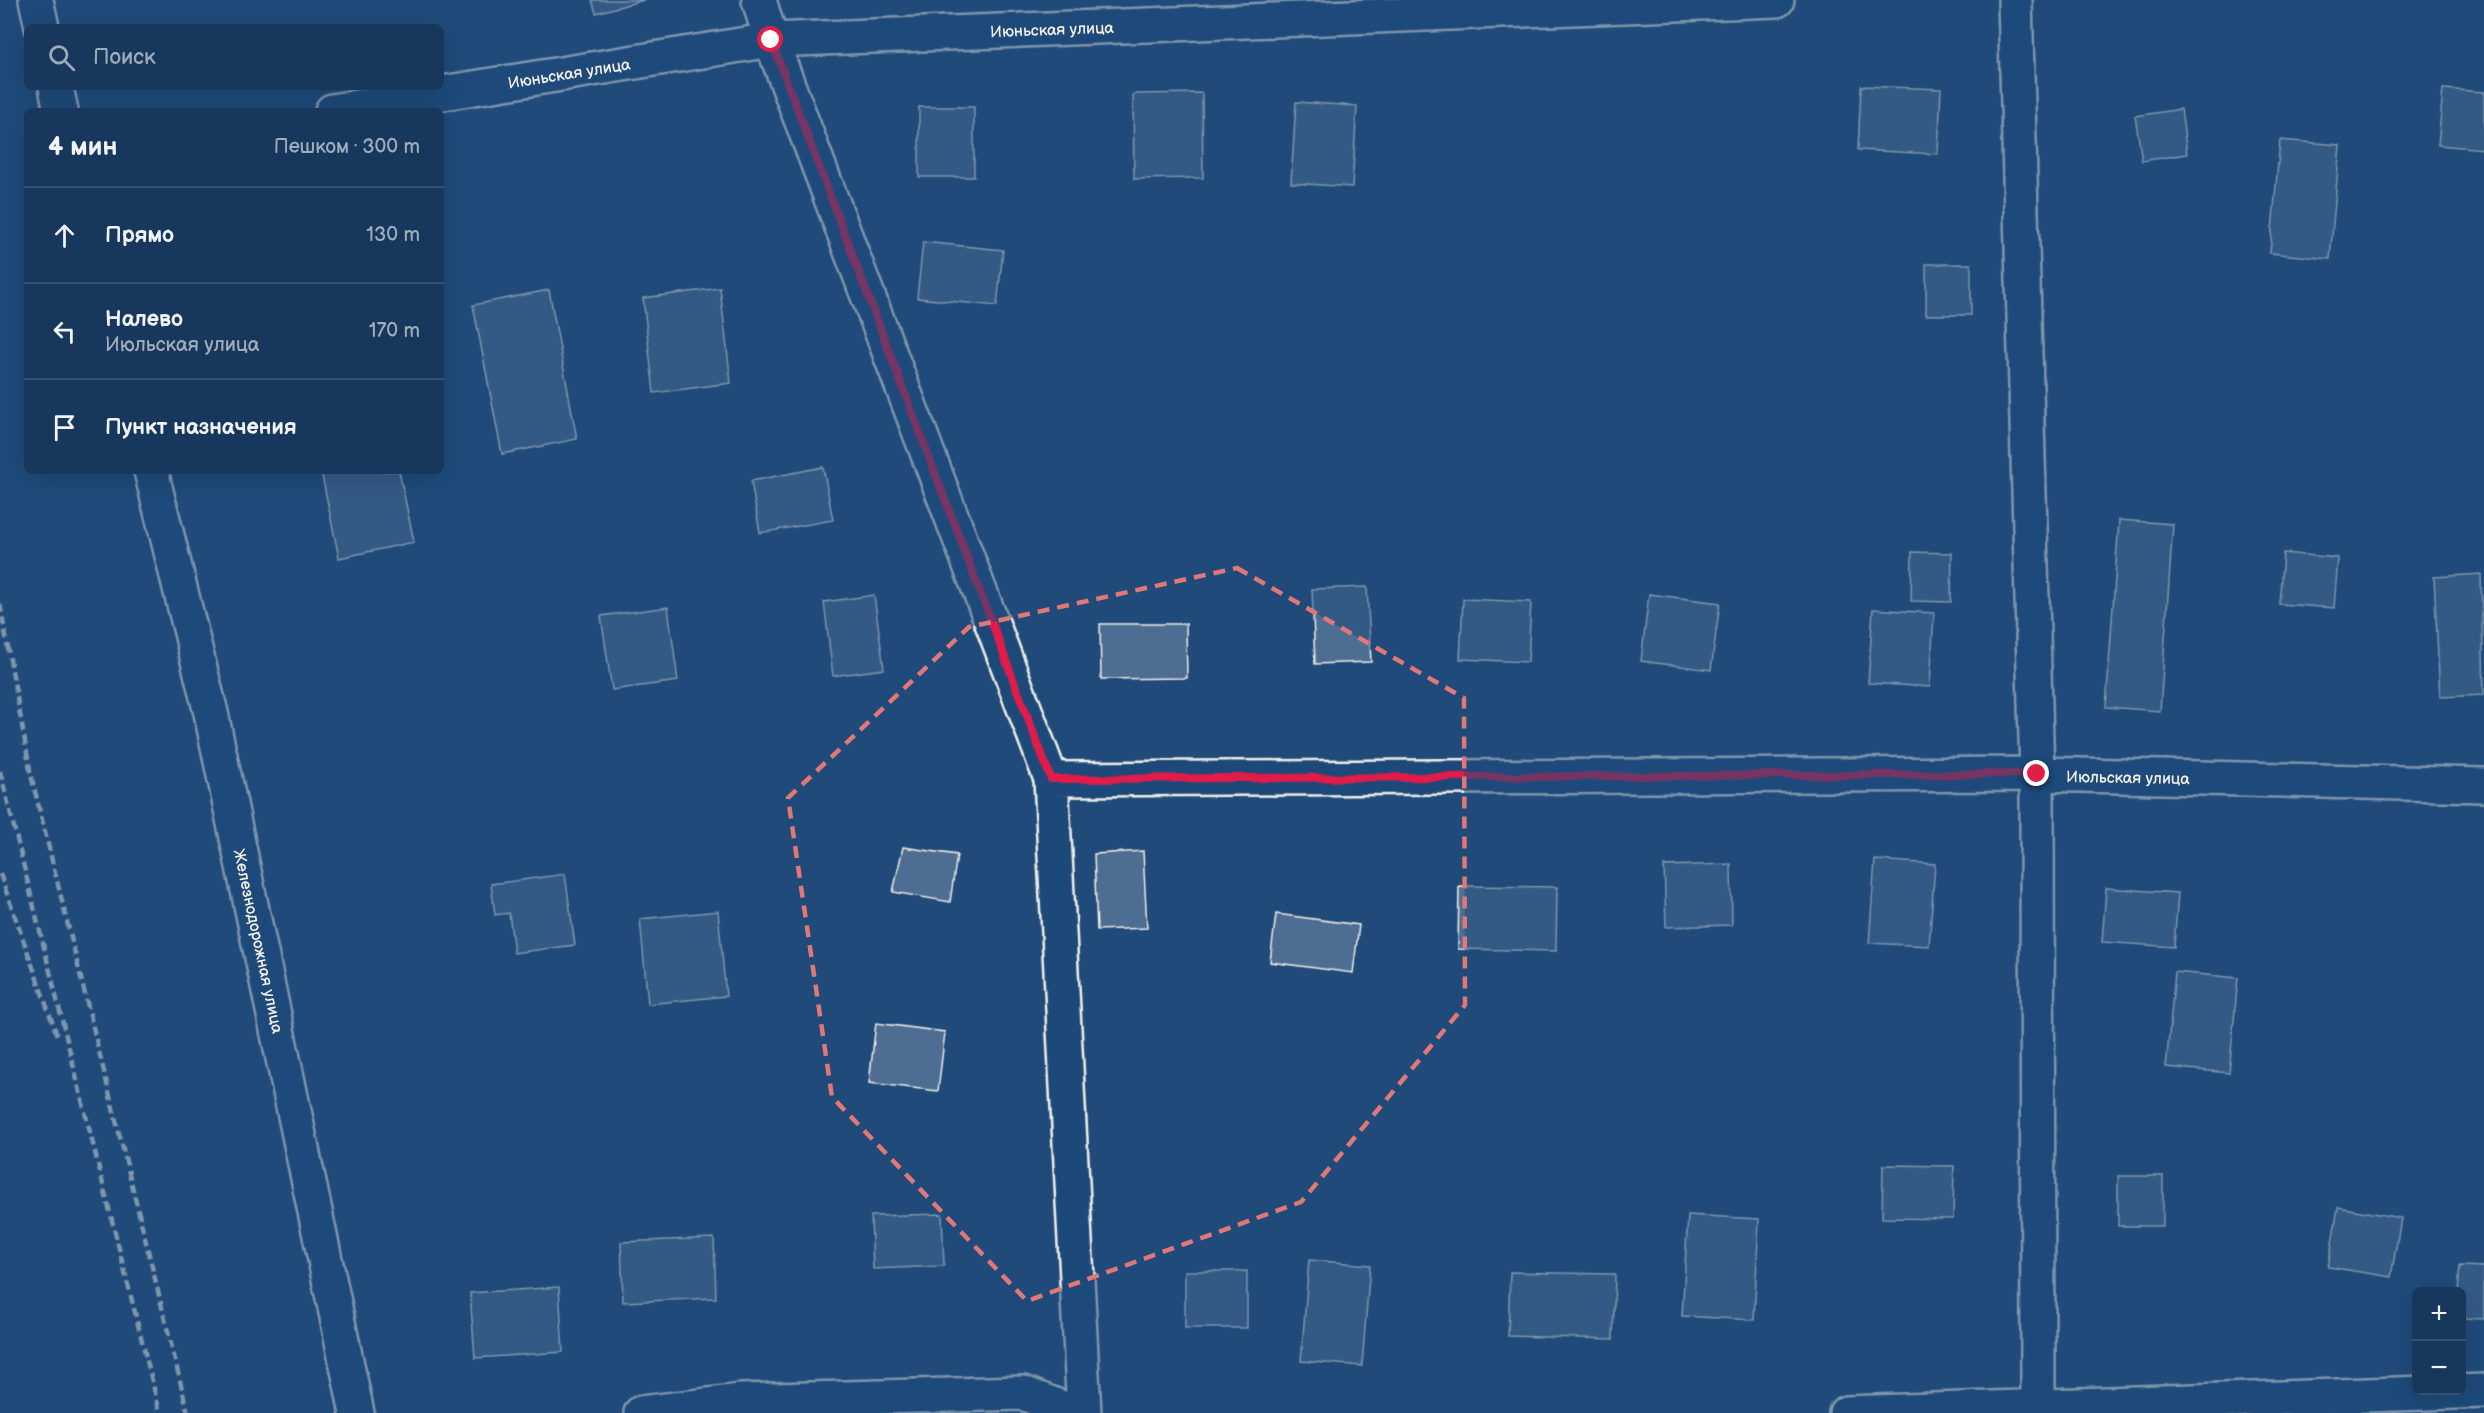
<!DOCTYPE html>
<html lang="ru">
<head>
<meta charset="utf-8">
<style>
	body { margin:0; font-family:"Balsamiq Sans",sans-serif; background:#203f62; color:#f1f3f6 }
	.controls { position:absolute; right:18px; bottom:18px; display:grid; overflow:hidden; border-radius:9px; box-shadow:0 6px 24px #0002 }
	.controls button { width:54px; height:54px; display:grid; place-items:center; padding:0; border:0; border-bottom:2px solid #365272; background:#17385c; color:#f1f3f6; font:30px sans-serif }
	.stop { position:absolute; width:18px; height:18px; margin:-14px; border:4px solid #e11d48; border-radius:50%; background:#fff }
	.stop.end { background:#e11d48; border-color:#fff; box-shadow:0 2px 6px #0008 }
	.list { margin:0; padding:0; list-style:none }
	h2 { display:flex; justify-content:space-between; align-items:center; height:78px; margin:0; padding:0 24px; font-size:26px }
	h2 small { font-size:20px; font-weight:400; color:#9eacbb }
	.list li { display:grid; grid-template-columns:39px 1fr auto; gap:18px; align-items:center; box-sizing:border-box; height:96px; padding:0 24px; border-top:2px solid #365272 }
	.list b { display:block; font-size:22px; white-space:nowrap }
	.list p { margin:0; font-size:20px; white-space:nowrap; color:#9eacbb }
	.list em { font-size:20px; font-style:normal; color:#9eacbb }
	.icon { flex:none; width:33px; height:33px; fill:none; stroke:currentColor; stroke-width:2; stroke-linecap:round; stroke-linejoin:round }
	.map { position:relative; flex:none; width:2484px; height:1413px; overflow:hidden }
	.search { position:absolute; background:#17385c; box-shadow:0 6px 24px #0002; left:24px; top:24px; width:420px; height:66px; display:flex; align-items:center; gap:15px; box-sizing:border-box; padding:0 21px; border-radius:9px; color:#9eacbb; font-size:22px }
	.panel { position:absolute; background:#17385c; box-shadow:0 6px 24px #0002; left:24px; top:108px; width:420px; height:366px; border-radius:9px }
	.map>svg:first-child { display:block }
	.building { fill:#4d6e92; stroke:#f4f1e8; stroke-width:1.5 }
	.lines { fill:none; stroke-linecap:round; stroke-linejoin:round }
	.street-casing { stroke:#f4f1e8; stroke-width:38 }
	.street { stroke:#1f4a7a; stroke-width:33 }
	.rail { stroke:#f4f1e8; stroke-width:4.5; stroke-dasharray:9 4.5; stroke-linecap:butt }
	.route { stroke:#e11d48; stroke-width:8 }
	.marked { fill:none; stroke:#e27875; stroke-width:4.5; stroke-dasharray:12 8; stroke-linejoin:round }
	.labels { text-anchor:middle; stroke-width:5; stroke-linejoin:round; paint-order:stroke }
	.street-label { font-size:16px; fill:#f4f1e8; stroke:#1f4a7a }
</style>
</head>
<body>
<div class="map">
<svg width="2484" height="1413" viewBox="0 0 2484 1413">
	<rect width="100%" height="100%" fill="#1f4a7a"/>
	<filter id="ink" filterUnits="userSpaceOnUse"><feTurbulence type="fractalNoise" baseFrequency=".0167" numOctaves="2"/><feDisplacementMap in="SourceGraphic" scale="12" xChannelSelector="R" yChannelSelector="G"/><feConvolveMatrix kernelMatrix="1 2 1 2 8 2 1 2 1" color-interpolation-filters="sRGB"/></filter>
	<g filter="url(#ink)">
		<path class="building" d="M592,0H644L596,13Z
			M1861,86L1941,89L1938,154L1858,150Z
			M2443,89L2484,92V149L2438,145Z
			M1202,93L1203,178L1134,179L1133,94Z
			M1296,102L1357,106L1352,187L1291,183Z
			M919,107H974V177H919Z
			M2181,109L2187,154L2142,161L2135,116Z
			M2280,140L2340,145L2330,259L2270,253Z
			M923,242L1003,250L997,306L917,298Z
			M1926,264H1971V315H1926Z
			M720,288L731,383L654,393L643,298Z
			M549,290L577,439L502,454L473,305Z
			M823,467L833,520L760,533L751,481Z
			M321,471H399L414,542L339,558Z
			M2119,520L2173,524L2160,711L2106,707Z
			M1912,552L1952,553L1951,602L1911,601Z
			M2283,553L2338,558L2334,608L2279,604Z
			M2481,574L2484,695L2440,697L2434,577Z
			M1367,587L1371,662L1315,664L1312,589Z
			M1649,594L1720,603L1711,670L1641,661Z
			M874,595L884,669L833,676L824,602Z
			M1463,599L1531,602L1528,662L1460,659Z
			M668,607L678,681L612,690L601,616Z
			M1873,609L1934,613L1930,687L1868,683Z
			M1100,624H1186L1187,678L1101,679Z
			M903,847L957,855L950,902L893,892Z
			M1143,851L1147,928L1097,930L1094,854Z
			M1875,860L1935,864L1929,946L1869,943Z
			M1731,864L1732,925L1666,927L1664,866Z
			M565,874L575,945L514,953L509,913L495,915L491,884Z
			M1459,886L1557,887L1556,951L1458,949Z
			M2106,888L2178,893L2174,947L2102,942Z
			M718,911L726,996L648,1004L640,919Z
			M1276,914L1359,925L1353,973L1270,962Z
			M2175,972L2238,978L2229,1073L2166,1067Z
			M876,1023L945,1032L938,1091L869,1083Z
			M1883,1165L1954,1166L1953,1219L1882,1218Z
			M2118,1176H2163V1226H2118Z
			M2338,1207L2401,1218L2391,1277L2328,1267Z
			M942,1214L944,1266L873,1269L871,1216Z
			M1688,1215L1759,1219L1754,1320L1682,1316Z
			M714,1238L716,1298L623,1302L621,1242Z
			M1309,1260L1370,1265L1362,1366L1301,1361Z
			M2460,1266L2484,1267V1319L2462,1318V1292H2458Z
			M1185,1271H1247V1328H1185Z
			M1510,1272L1615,1274L1613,1339L1508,1336Z
			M559,1287L563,1352L475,1358L470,1293Z"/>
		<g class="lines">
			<defs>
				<path id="street" d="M36,0L42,27
					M759,0L771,40L1051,779L1084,1413
					M2015,0L2037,774L2038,1413
					M56,87L61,111
					M332,111L771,40L1777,0
					M151,471L211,713L357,1413
					M1051,779L2037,774L2484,785
					M641,1413L741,1401L1023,1393L1062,1408L1066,1413
					M1846,1413L2484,1391"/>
			</defs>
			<use href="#street" class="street-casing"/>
			<use href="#street" class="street"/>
			<path class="rail" d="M0,604L31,775L188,1413
				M0,771L160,1413
				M0,874L58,1038"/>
		</g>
	</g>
	<g class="lines" filter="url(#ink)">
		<path class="route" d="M771,40L1051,779L2037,774"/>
	</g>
	<path d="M0 0H2484V1413H0ZM1237,568L1464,698L1465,1005L1301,1202L1027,1301L832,1097L788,798L969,627Z" fill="#1f4a7a" fill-opacity=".55" fill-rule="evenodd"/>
	<path class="marked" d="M1237,568L1464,698L1465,1005L1301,1202L1027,1301L832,1097L788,798L969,627Z"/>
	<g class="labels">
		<g class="street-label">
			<text transform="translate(1052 29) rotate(-2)" y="6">Июньская улица</text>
			<text transform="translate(569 73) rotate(-9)" y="6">Июньская улица</text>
			<text transform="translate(2128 777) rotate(1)" y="6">Июльская улица</text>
			<text transform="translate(259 941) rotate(78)" y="6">Железнодорожная улица</text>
		</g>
	</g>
</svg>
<div class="controls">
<button>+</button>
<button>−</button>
</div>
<div class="stop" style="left:771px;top:40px"></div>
<div class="stop end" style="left:2037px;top:774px"></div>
<div class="search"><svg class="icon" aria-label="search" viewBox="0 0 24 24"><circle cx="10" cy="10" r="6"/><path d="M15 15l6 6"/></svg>Поиск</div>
<section class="panel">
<h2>4 мин<small>Пешком · 300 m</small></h2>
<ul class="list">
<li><svg class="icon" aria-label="ahead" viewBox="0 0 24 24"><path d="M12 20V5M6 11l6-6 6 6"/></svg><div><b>Прямо</b></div><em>130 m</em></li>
<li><svg class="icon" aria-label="left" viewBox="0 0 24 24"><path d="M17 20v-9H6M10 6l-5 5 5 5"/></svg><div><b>Налево</b><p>Июльская улица</p></div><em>170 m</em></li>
<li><svg class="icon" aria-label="arrive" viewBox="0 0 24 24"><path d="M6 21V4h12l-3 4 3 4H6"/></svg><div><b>Пункт назначения</b></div></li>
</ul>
</section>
</div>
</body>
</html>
